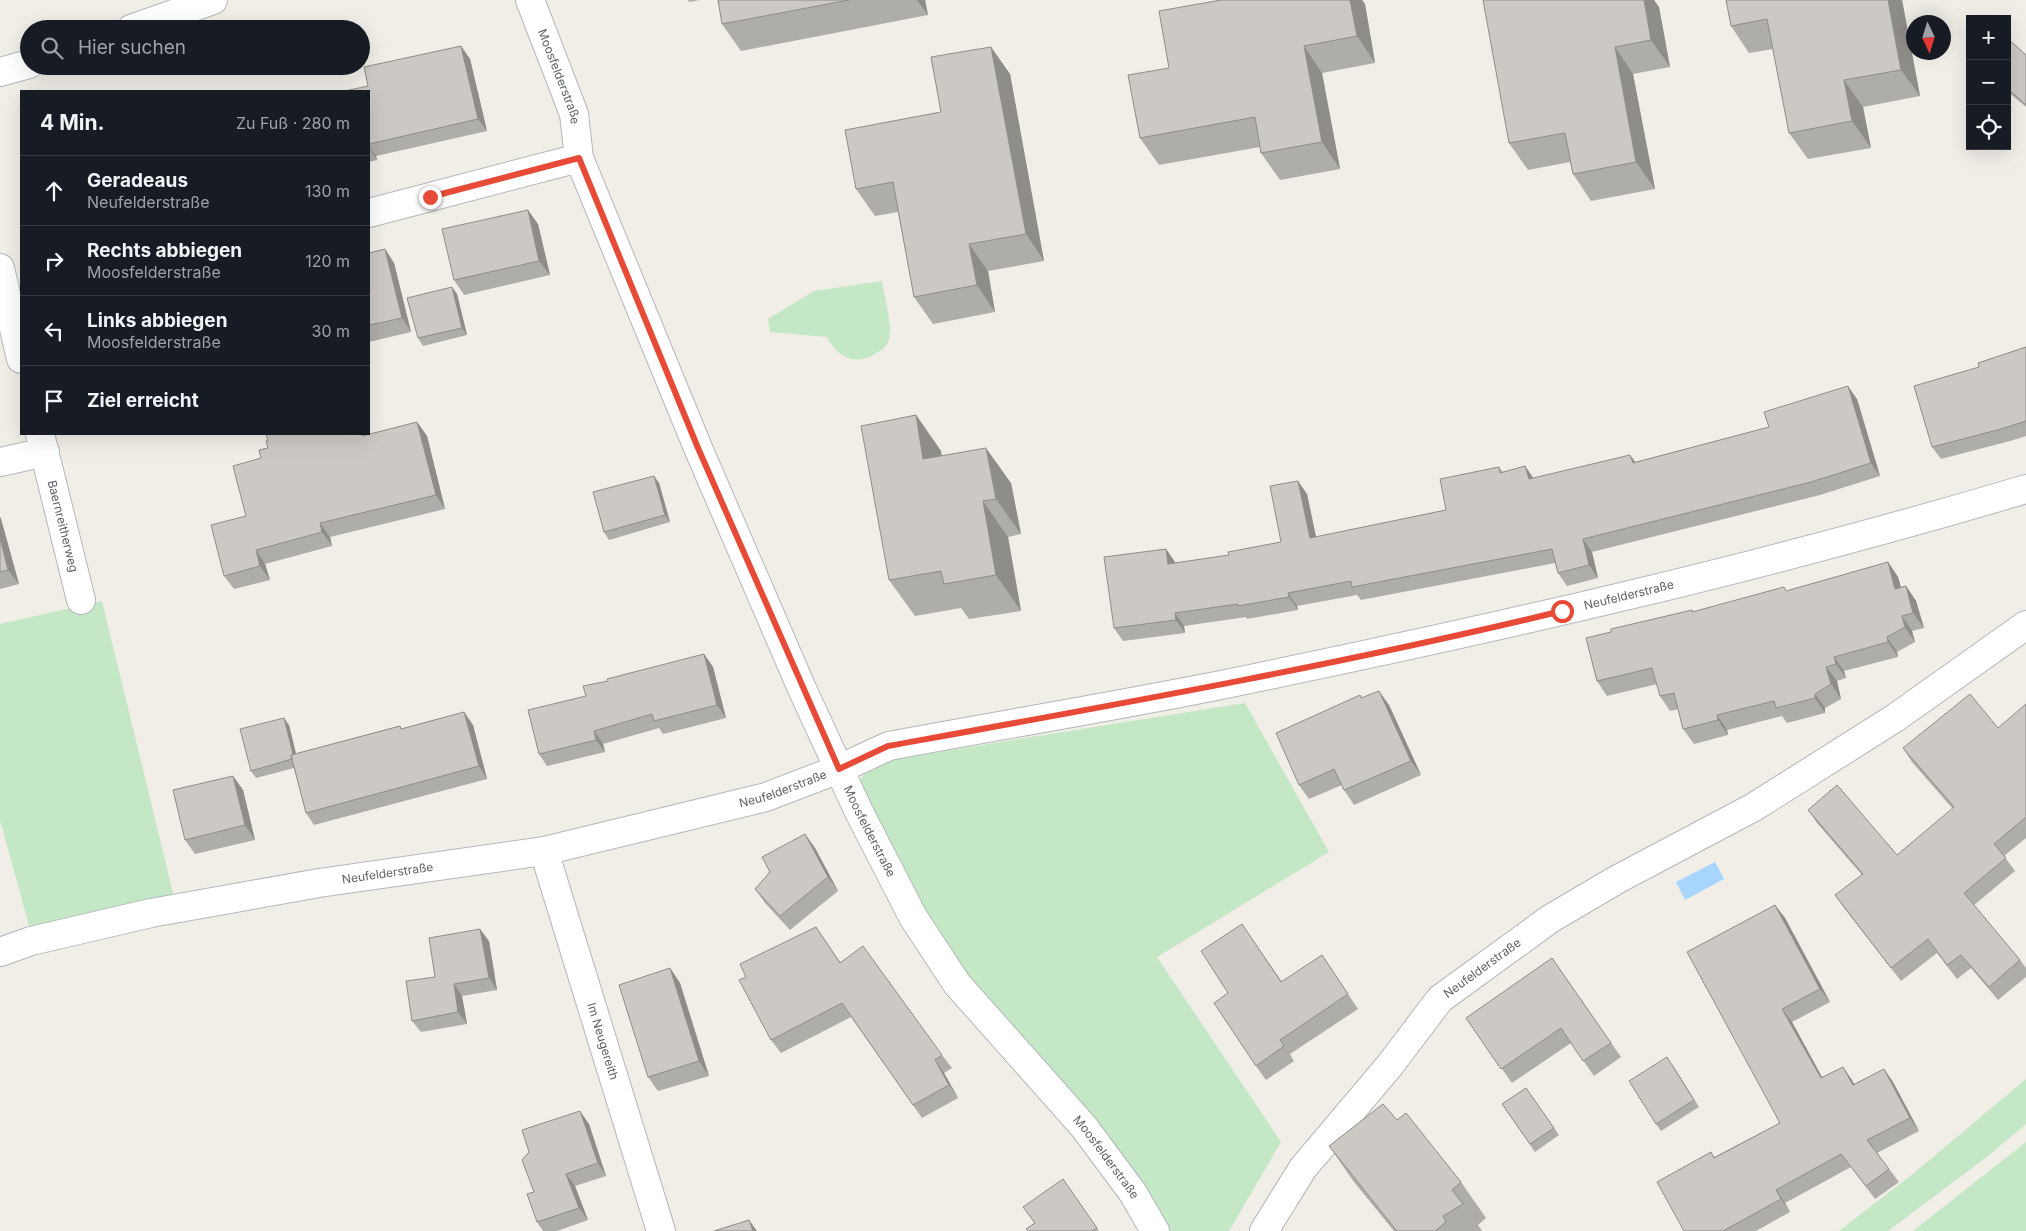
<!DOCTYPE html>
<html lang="de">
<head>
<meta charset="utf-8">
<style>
	body { margin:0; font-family:Inter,sans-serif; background:#242831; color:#f1f3f6 }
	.controls { position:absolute; right:15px; top:15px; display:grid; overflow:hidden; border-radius:0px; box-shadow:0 5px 20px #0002 }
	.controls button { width:45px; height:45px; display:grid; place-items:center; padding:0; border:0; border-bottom:1px solid #363941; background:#171b24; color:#f1f3f6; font:25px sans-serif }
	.compass { position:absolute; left:1906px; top:15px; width:45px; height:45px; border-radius:50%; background:#171b24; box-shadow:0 5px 20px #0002; rotate:176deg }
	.stop { position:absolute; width:15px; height:15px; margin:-11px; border:4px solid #e74a36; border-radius:50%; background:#fff }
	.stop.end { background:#e74a36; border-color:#fff; box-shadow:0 1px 5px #0008 }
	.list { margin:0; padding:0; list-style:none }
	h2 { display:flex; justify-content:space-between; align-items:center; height:65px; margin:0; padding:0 20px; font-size:21px }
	h2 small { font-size:16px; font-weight:400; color:#9ea1a6 }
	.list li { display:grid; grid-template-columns:32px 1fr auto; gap:15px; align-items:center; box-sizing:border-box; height:70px; padding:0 20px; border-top:1px solid #363941 }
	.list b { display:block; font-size:19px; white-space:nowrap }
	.list p { margin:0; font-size:16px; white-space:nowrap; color:#9ea1a6 }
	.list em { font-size:16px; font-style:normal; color:#9ea1a6 }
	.icon { flex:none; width:28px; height:28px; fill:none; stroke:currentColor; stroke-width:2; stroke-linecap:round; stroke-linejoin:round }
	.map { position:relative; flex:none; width:2026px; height:1231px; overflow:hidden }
	.search { position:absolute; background:#171b24; box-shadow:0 5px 20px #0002; left:20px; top:20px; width:350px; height:55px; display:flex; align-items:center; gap:12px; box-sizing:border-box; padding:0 18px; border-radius:28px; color:#9ea1a6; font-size:19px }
	.panel { position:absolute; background:#171b24; box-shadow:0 5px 20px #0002; left:20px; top:90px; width:350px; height:345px; border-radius:0px }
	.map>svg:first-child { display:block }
	.green { fill:#c4e7c5 }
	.water { fill:#a9d6fe }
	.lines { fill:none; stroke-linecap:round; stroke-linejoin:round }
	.minor-casing { stroke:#b4b7bb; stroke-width:30 }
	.minor { stroke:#fff; stroke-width:28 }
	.wall { fill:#afada9 }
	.shaded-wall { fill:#8f8d89 }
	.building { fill:#ccc9c4; stroke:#8f8d89 }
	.route { stroke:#e74a36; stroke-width:6 }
	.labels { text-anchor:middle; stroke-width:4.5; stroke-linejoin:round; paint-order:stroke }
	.street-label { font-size:12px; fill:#5e6267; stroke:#fff }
</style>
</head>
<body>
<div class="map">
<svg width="2026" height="1231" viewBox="0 0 2026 1231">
	<rect width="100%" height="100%" fill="#f0eee7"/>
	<path class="green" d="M882,281C884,297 894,328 888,342C885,348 879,352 873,355C852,366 837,356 827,337L770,332L768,319L814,291Z
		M102,601L174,897L31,933L0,820V624Z
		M1245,703L1329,852L1157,957L1281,1142L1229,1231H1170L1136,1183L946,952L858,785C867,764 880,763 901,758Z
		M2026,1079V1124L1988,1156L1888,1231H1839L1914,1173Z
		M2026,1142V1231H1913Z"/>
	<path class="water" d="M1715,862L1724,879L1685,900L1676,882Z"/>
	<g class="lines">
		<defs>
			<g id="minor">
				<path id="s1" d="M530,0L574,114L579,158L698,448L803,691L859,812L913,917L957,984L1084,1127L1133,1193L1155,1231"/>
				<path d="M131,29L213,0"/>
				<path d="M0,72L29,64"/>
				<path d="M369,213L579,158"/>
				<path d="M0,268L21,359"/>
				<path id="s2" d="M40,434L81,600"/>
				<path d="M0,462L45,452"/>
				<path id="s3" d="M544,851L661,1231"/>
				<path id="s4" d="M0,952L31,941L151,913L319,883L544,851L766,797L839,769L889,746C996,726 1104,708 1211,687C1486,631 1758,569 2026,489"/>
				<path id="s5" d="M1264,1231L1303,1168L1390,1065L1440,999L1550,919L1618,879L1754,807L1895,718L2026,625"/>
			</g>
		</defs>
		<use href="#minor" class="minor-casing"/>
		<use href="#minor" class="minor"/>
	</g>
	<path class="wall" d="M688,0H700L689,2Z
		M718,0H925L928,15L741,51L722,24Z
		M1221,0H1362L1365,4L1375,63L1322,73L1340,169L1280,180L1261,153L1260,147L1159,165L1140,138L1169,68Z
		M1726,0H1902L1920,96L1863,107L1871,148L1808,159L1789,133L1773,49L1749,53L1731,26Z
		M1659,7L1670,67L1633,74L1655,189L1591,201L1573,174L1570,162L1528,170L1509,143Z
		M2007,38L2026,55V107L2007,91Z
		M461,46L470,59L487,131L376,156L377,160L369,162V91Z
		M991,47L1010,74L1044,261L988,271L995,312L933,324L914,297L898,212L875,216L856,189L941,112Z
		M538,224L550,275L464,295L454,280Z
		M385,249L394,263L411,332L369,342V253Z
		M452,287L457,294L467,335L423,346L418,338Z
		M2026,347V436L2010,441L1941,459L1932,447L1979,367Z
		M1857,399L1880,476L1820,495L1592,552L1598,578L1567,586L1558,573L1555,563L1361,600L1357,595L1297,606L1298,610L1247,619L1246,617L1184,626L1185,633L1123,641L1114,628L1166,549L1175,563L1229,555L1281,542L1307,494L1316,537L1446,510L1499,467L1503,472L1525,466L1533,478L1636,462L1769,427Z
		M916,415L941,451V456L1011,483L1021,534L1008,537L1021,611L969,619L961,608L915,616L889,580Z
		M417,422L427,436L445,509L330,537L332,546L265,564L270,580L234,589L224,576L246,516L261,458L268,448V441L368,435Z
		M654,476L659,483L670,522L609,540L604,532Z
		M0,517L1,519L19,584L0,589Z
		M1888,562L1898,577L1901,587L1906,586L1916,601L1924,628L1912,631L1915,642L1897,652L1898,657L1844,671L1846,678L1837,681L1841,699L1825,708V713L1787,723L1782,716L1727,730L1728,735L1694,744L1683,729L1678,709L1670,711L1660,696L1657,684L1607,696L1597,681L1611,632L1692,610L1693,612L1787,591Z
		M704,654L713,667L726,718L663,734L659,728L603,744L605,752L547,766L539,754L586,696L608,681Z
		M1360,695L1362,698L1389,705L1421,775L1354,805L1344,790L1342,785L1309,799L1299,785Z
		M2026,704V838L2004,856L2015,871L1974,905L2020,960L2026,968V977L1998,1000L1971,968L1957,979L1937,953L1901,981L1844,908L1835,895L1862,875L1817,823L1808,810L1897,855L1953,809L1912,762L1903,748L1998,728Z
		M464,712L473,725L487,779L314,825L306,813L294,768L256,778L251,771L289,725L296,754L400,726L402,729Z
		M233,776L243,790L255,840L195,854L185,840Z
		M805,834L815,848L838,891L790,930L765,903L755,889Z
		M1775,905L1785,918L1830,1002L1792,1022L1822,1077L1843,1067L1854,1084L1884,1069L1893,1082L1919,1131L1877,1153L1899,1182L1875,1199L1851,1167L1785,1203L1790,1212L1756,1231H1684L1711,1152L1714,1157L1780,1123Z
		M1242,924L1282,982L1322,955L1358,1009L1290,1054L1294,1061L1266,1080L1256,1066L1228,993Z
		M816,927L840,962L942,1055L952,1068L944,1073L958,1098L922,1118L851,1017L781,1053L771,1040L746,977Z
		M489,941L497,990L462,996L467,1024L421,1032L412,1021L435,977Z
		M1552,958L1621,1057L1594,1076L1571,1043L1512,1083L1466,1018Z
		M670,968L680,983L709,1076L658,1091L648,1077Z
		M1672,1064L1699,1107L1661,1131L1656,1124Z
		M1526,1088L1559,1135L1535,1152L1502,1104Z
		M1397,1120L1461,1182L1486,1218L1478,1225L1482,1231H1394L1354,1182L1329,1146Z
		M589,1124L606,1176L575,1186L588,1220L557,1231H543L537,1222L534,1192Z
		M1063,1179L1099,1231H1027L1035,1223Z"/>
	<path class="shaded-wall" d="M917,0H925L928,15Z
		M1350,0H1362L1365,4L1375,63L1357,36Z
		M1644,0H1654L1659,7L1670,67L1651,40Z
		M1888,0H1902L1920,96L1901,70Z
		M461,46L470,59L487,131L478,119Z
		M1304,46L1322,73L1340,169L1322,142Z
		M991,47L1010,74L1044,261L1026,234Z
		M1615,47L1633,74L1655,189L1636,162Z
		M1844,80L1863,107L1871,148L1852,121Z
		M369,146L376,156L377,160L369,148Z
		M528,210L538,224L550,275L539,261Z
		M969,244L988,271L995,312L977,285Z
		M385,249L394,263L411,332L402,318Z
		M452,287L457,294L467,335L462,328Z
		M1848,386L1857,399L1880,476L1871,463Z
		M916,415L941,451L948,495L923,459Z
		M417,422L427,436L445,509L436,495Z
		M986,448L1011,483L1021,534L996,499Z
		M1630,455L1640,468L1633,463Z
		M1525,466L1534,479H1529Z
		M654,476L659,483L670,522L665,515Z
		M1298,481L1307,494L1319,551L1310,538Z
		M983,501L1008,537L1021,611L996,575Z
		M0,517L1,519L19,584L8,570L0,538Z
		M320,523L330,537L332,546L322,532Z
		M1583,539L1592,552L1598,578L1589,565Z
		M1166,549L1175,562L1177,577L1168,564Z
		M256,550L265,564L270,580L260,566Z
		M1888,562L1898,577L1905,603L1895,589Z
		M1906,586L1916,601L1924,628L1913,613Z
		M1288,593L1297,606L1298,610L1289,597Z
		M1175,613L1184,626L1185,633L1176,620Z
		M1902,616L1912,631L1915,642L1905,627Z
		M1887,637L1897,652L1898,657L1888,642Z
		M704,654L713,667L726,718L717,705Z
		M1834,657L1844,671L1846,678L1836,664Z
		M1826,667L1837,681L1841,699L1831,684Z
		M1379,691L1389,705L1421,775L1411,761Z
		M1815,694L1825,708V713L1815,698Z
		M464,712L473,725L487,779L479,766Z
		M1717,715L1727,730L1728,735L1718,720Z
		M284,718L289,725L299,766L294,759Z
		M594,731L603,744L605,752L596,740Z
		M233,776L243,790L255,840L245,825Z
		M805,834L815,848L838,891L828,877Z
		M1775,905L1785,918L1830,1002L1820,989Z
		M480,929L489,941L497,990L489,978Z
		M670,968L680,983L709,1076L699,1061Z
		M454,984L462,996L467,1024L458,1012Z
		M1782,1009L1792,1022L1830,1092L1821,1078Z
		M935,1060L944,1073L958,1098L949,1085Z
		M1843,1067L1852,1080L1862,1099L1853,1085Z
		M1884,1069L1893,1082L1919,1131L1910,1118Z
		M580,1111L589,1124L606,1176L598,1163Z
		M566,1174L575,1186L588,1220L579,1208Z
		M1776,1190L1785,1203L1790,1212L1781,1199Z
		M749,1220L757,1231H753Z"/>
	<path class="building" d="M718,0H849L722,24Z
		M1221,0H1350L1357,36L1304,46L1322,142L1261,153L1255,117L1140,138L1128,75L1169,68L1159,11Z
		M1483,0H1644L1651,40L1615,47L1636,162L1573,174L1565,133L1509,143Z
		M1726,0H1888L1901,70L1844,80L1852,121L1789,133L1767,19L1731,26Z
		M2007,38L2026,55V105L2007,88Z
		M461,46L478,119L369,144V91H345L368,86L364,67Z
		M991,47L1026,234L969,244L977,285L914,297L893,182L856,189L845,130L941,112L931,57Z
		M528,210L539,261L454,280L442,229Z
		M385,249L402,318L369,325V253Z
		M452,287L462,328L418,338L407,298Z
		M2026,347V421L2001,429L1932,447L1914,386L1979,367L1978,363Z
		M1848,386L1871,463L1811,482L1583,539L1589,565L1558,573L1552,549L1352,587L1351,581L1288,593L1289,597L1238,606V604L1175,613L1176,620L1114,628L1104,557L1166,549L1168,564L1229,555L1228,552L1281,542L1270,486L1298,481L1310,538L1446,510L1440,479L1499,467L1500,473L1525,466L1529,479L1630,455L1633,463L1769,427L1764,412Z
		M916,415L923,459L986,448L996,499L983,501L996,575L944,584L941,571L889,580L861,426Z
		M417,422L436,495L320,523L322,532L256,550L260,566L224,576L211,525L246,516L233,466L261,458L259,450L268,448L266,441H268L266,434H362V436Z
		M654,476L665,515L604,532L593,492Z
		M0,538L8,570L0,572Z
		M1888,562L1895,589L1906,586L1913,613L1902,616L1905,627L1887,637L1888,642L1834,657L1836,664L1826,667L1831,684L1815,694V698L1776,708L1774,701L1717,715L1718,720L1683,729L1674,693L1660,696L1652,668L1597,681L1586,638L1611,632V629L1692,610V612L1784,587L1786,591Z
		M704,654L717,705L654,721L652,714L594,731L596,740L539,754L528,710L586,696L583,686L608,681L607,679Z
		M1379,691L1411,761L1344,790L1334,769L1299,785L1276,733L1360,695L1361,698Z
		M1970,694L1998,728L2026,704V817L1994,844L2006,858L1964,893L2020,960L1989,987L1961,955L1947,965L1928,939L1891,968L1835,895L1863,874L1808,810L1837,785L1897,855L1954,807L1903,748Z
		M464,712L479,766L306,813L291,755L400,726L401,729Z
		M284,718L293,754L291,755L292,759L251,771L240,729Z
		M233,776L245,825L185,840L173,790Z
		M805,834L828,877L780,916L755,889L770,872L762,857Z
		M1775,905L1820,989L1782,1009L1821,1078L1843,1067L1853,1085L1884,1069L1910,1118L1867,1140L1889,1169L1866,1186L1841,1154L1776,1190L1781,1199L1723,1231H1684L1657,1182L1711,1152L1714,1158L1780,1123L1687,952Z
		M1242,924L1281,982L1322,955L1348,994L1280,1040L1284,1046L1256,1066L1214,1003L1228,993L1201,951Z
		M816,927L840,963L863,946L942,1055L935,1060L949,1085L913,1105L842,1003L771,1040L739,980L746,977L740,964Z
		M480,929L489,978L454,984L458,1012L412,1021L406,981L435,977L429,938Z
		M1552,958L1611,1043L1583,1061L1561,1028L1501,1069L1466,1018Z
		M670,968L699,1061L648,1077L619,985Z
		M1667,1057L1694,1100L1656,1124L1629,1081Z
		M1526,1088L1554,1128L1530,1144L1502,1104Z
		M1383,1104L1397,1120L1406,1113L1461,1182L1452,1190L1463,1204L1443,1216L1446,1222L1435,1231H1397L1329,1146Z
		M580,1111L598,1163L566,1174L579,1208L537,1222L527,1194L534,1192L522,1160L529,1152L522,1130Z
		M1063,1179L1097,1228L1092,1231H1028L1026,1229L1035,1223L1023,1207Z
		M749,1220L753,1231H714Z"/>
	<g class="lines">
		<path class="route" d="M430,197L579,158L698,448L839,769L888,746C1114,705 1339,665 1562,611"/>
	</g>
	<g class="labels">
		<g class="street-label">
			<text dy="4" stroke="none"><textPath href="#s1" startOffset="82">Moosfelderstraße</textPath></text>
			<text dy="4" stroke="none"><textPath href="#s2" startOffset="95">Baernreitherweg</textPath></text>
			<text dy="4" stroke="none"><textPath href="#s4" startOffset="1671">Neufelderstraße</textPath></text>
			<text dy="4" stroke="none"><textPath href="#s4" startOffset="801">Neufelderstraße</textPath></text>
			<text dy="4" stroke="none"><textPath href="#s1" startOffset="900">Moosfelderstraße</textPath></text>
			<text dy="4" stroke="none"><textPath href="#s4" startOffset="396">Neufelderstraße</textPath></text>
			<text dy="4" stroke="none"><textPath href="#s5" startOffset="344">Neufelderstraße</textPath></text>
			<text dy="4" stroke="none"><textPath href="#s3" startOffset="199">Im Neugereith</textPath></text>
			<text dy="4" stroke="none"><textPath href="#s1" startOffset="1305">Moosfelderstraße</textPath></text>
		</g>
	</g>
</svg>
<div class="controls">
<button>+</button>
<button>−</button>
<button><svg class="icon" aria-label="locate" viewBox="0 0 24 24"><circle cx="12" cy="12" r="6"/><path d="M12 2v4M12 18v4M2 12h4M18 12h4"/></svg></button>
</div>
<svg class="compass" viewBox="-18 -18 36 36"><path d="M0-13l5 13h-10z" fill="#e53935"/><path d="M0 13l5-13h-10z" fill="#9ea1a6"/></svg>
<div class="stop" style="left:1562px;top:611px"></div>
<div class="stop end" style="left:430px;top:197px"></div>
<div class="search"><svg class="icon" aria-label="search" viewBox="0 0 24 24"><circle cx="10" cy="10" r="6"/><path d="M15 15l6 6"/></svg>Hier suchen</div>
<section class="panel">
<h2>4 Min.<small>Zu Fuß · 280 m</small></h2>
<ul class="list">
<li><svg class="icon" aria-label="ahead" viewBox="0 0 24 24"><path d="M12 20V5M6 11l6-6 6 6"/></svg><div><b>Geradeaus</b><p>Neufelderstraße</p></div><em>130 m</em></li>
<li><svg class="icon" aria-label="right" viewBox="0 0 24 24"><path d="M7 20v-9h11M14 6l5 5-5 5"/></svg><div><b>Rechts abbiegen</b><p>Moosfelderstraße</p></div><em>120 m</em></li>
<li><svg class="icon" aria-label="left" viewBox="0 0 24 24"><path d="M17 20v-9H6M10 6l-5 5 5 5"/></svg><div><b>Links abbiegen</b><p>Moosfelderstraße</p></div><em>30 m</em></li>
<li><svg class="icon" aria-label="arrive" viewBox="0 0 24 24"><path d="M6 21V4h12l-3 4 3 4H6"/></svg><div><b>Ziel erreicht</b></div></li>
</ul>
</section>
</div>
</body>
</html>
